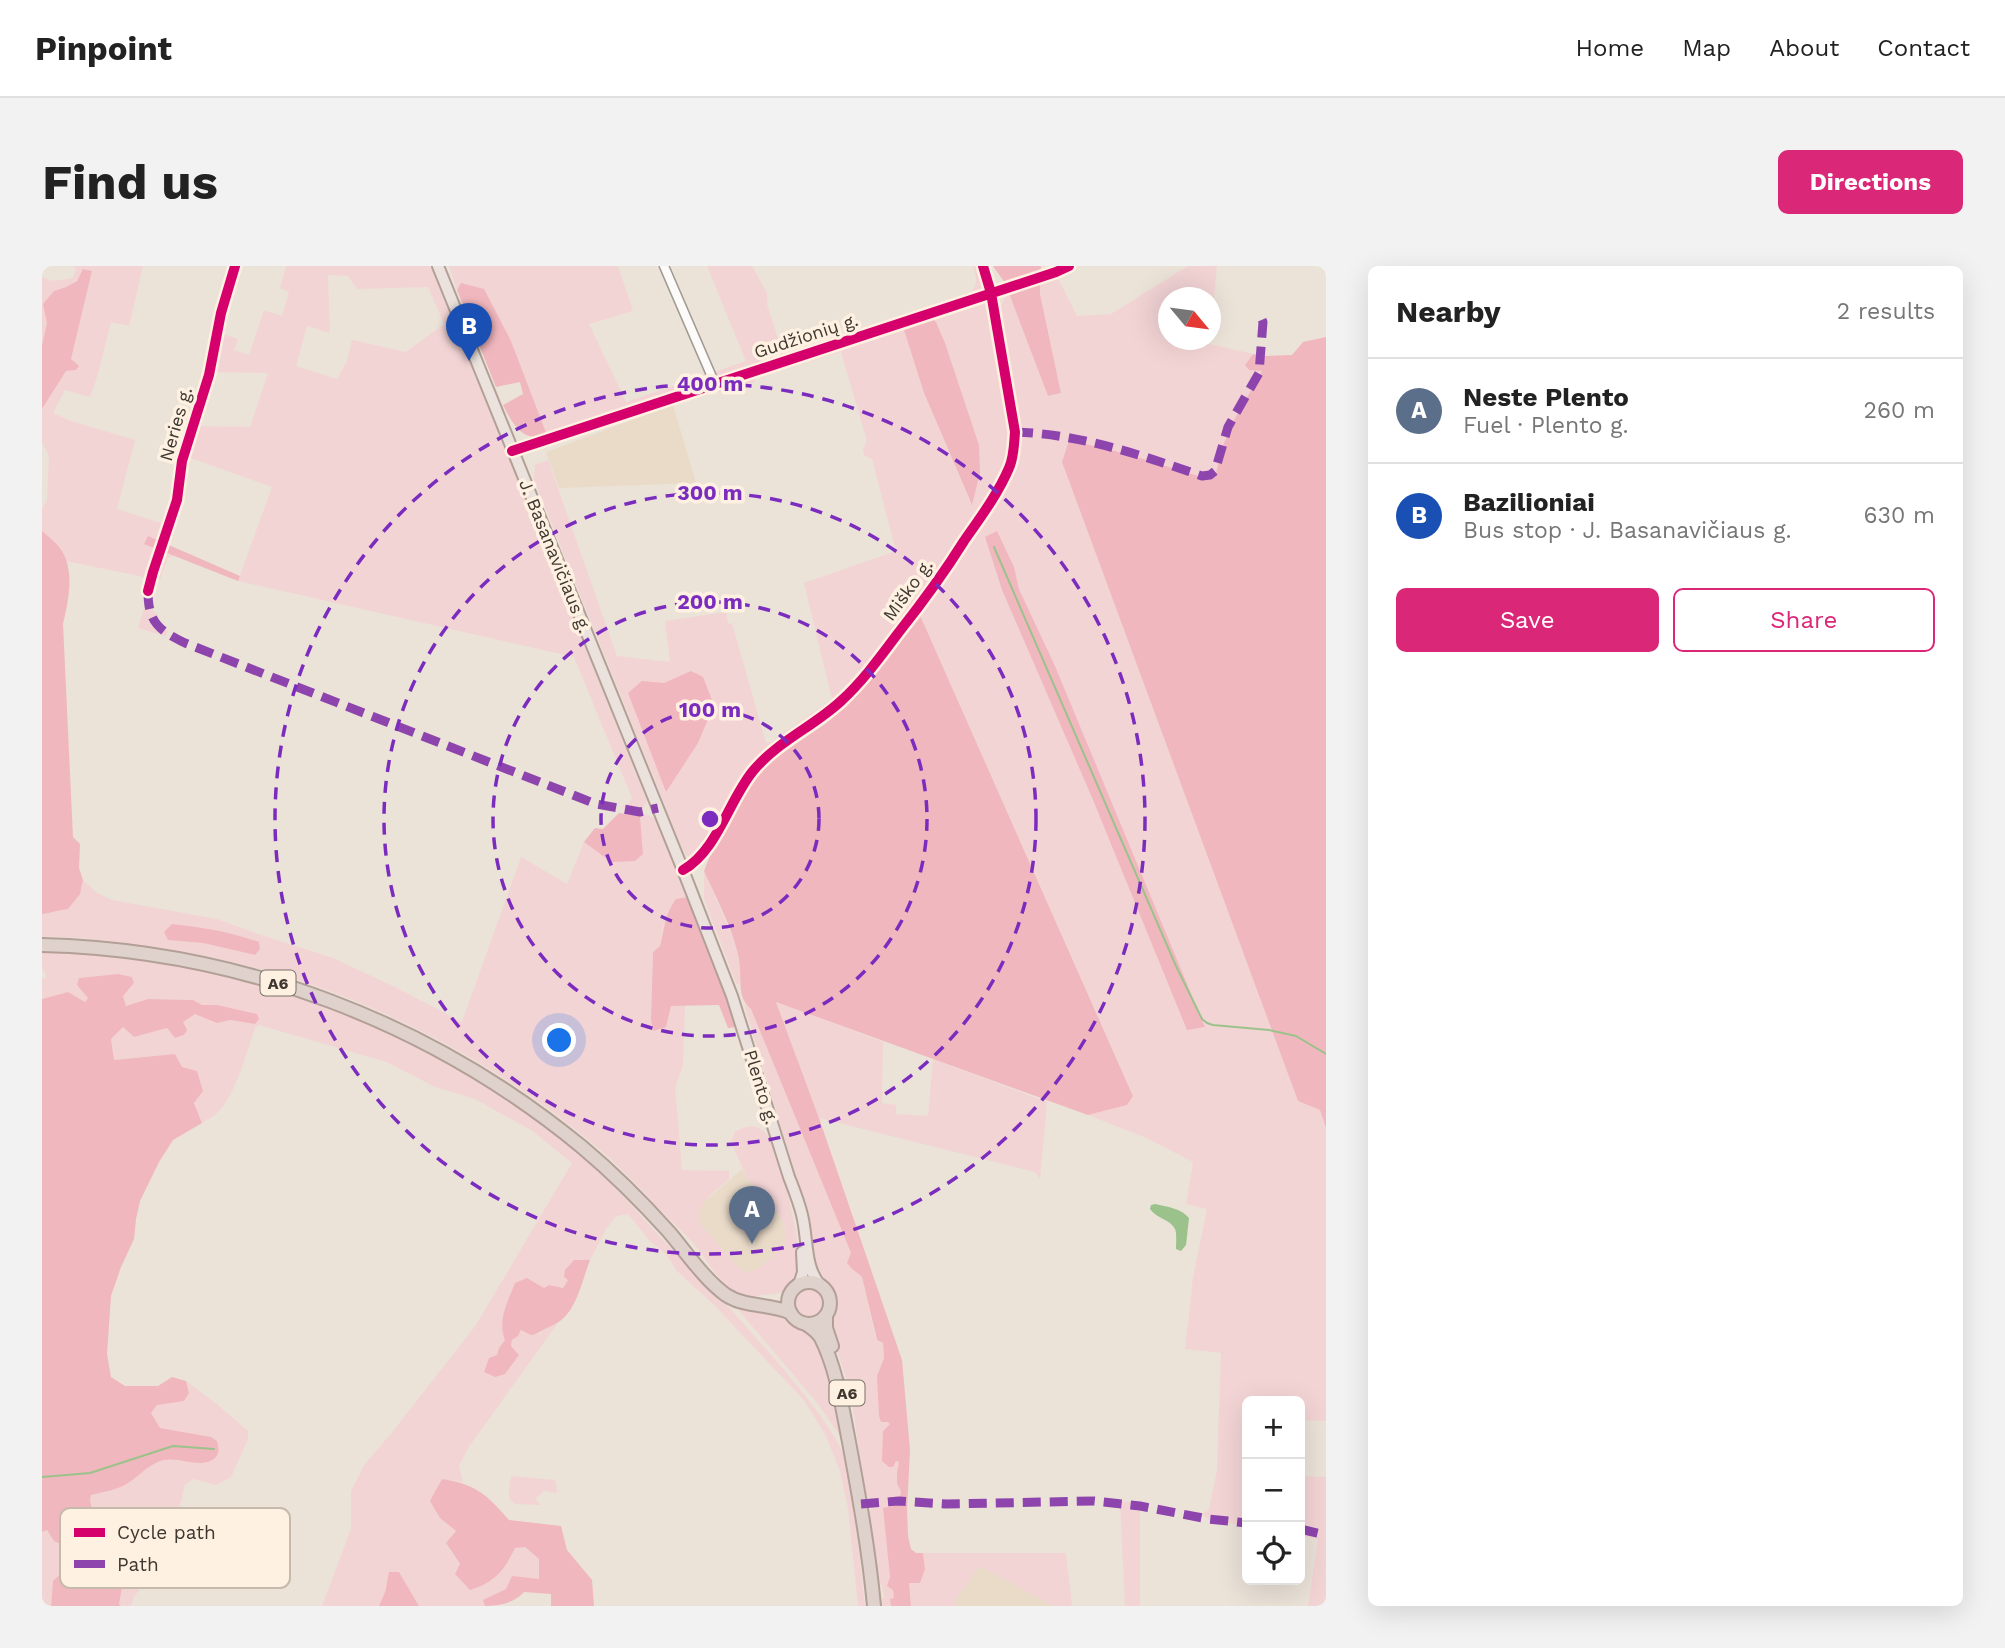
<!DOCTYPE html>
<html lang="en">
<head>
<meta charset="utf-8">
<style>
	body { margin:0; font-family:"Work Sans",sans-serif; background:#f2f2f2; color:#222 }
	.controls { position:absolute; right:21px; bottom:21px; display:grid; overflow:hidden; border-radius:10px; box-shadow:0 7px 28px #0002 }
	.controls button { width:63px; height:63px; display:grid; place-items:center; padding:0; border:0; border-bottom:2px solid #e0e0e0; background:#fff; color:#222; font:35px sans-serif }
	.compass { position:absolute; left:1116px; top:21px; width:63px; height:63px; border-radius:50%; background:#fff; box-shadow:0 7px 28px #0002; rotate:119deg }
	.you { position:absolute; left:518px; top:775px; width:24px; height:24px; margin:-18px; border:5px solid #fff; border-radius:50%; background:#1a73e8; box-shadow:0 0 0 10px #1a73e833 }
	.badge { display:grid; place-items:center; width:46px; height:46px; border-radius:50%; background:#db2777; color:#fff; font-size:23px; font-weight:700 }
	.pin { position:absolute; translate:-50% -58px; filter:drop-shadow(0 2px 4px #0008) }
	.pin::after { content:''; position:absolute; top:37px; width:24px; height:21px; background:inherit; clip-path:polygon(0 0,100% 0,50% 100%) }
	.list { margin:0; padding:0; list-style:none }
	h2 { display:flex; justify-content:space-between; align-items:center; height:91px; margin:0; padding:0 28px; font-size:30px }
	h2 small { font-size:23px; font-weight:400; color:#767676 }
	.list li { display:grid; grid-template-columns:46px 1fr auto; gap:21px; align-items:center; box-sizing:border-box; height:105px; padding:0 28px; border-top:2px solid #e0e0e0 }
	.list b { display:block; font-size:26px; white-space:nowrap }
	.list p { margin:0; font-size:23px; white-space:nowrap; color:#767676 }
	.list em { font-size:23px; font-style:normal; color:#767676 }
	.actions { display:flex; gap:14px; padding:21px 28px }
	.actions a { flex:1; padding:16px 0; border:2px solid #db2777; border-radius:10px; text-align:center; font-size:24px; color:#db2777 }
	.actions .main { background:#db2777; color:#fff }
	.icon { flex:none; width:38px; height:38px; fill:none; stroke:currentColor; stroke-width:2; stroke-linecap:round; stroke-linejoin:round }
	.map { position:relative; flex:none; width:1284px; height:1340px; overflow:hidden; border-radius:10px }
	header { display:flex; align-items:center; gap:42px; box-sizing:border-box; height:98px; padding:0 35px; background:#fff; border-bottom:2px solid #e0e0e0 }
	header strong { font-size:33px }
	nav { display:flex; gap:38px; margin-inline-start:auto; font-size:24px }
	.intro { display:flex; align-items:center; justify-content:space-between; box-sizing:border-box; height:168px; padding:0 42px }
	h1 { margin:0; font-size:49px }
	.button { padding:18px 32px; border-radius:10px; background:#db2777; color:#fff; font-size:24px; font-weight:700 }
	main { display:flex; gap:42px; padding:0 42px }
	aside { flex:1; background:#fff; border-radius:10px; box-shadow:0 7px 28px #0002 }
	.map>svg:first-child { display:block }
	.built { fill:#eadbc9 }
	.green { fill:#f3d4d5; fill-rule:evenodd }
	.forest { fill:#f1b7be }
	.water { fill:#9bc28b }
	.lines { fill:none; stroke-linecap:round; stroke-linejoin:round }
	.stream { stroke:#9bc28b; stroke-width:2 }
	.minor-casing { stroke:#a09a92; stroke-width:11 }
	.major-casing { stroke:#b2a097; stroke-width:14 }
	.highway-casing { stroke:#b2a097; stroke-width:16 }
	.minor { stroke:#fcfbf9; stroke-width:8 }
	.major { stroke:#ebe2dd; stroke-width:10 }
	.highway { stroke:#dfd1cb; stroke-width:12 }
	.quiet { stroke:#8e44ad; stroke-width:9; stroke-dasharray:18 9; stroke-linecap:butt }
	.cycleway-casing { stroke:#fef1e1; stroke-width:15 }
	.cycleway { stroke:#d6006c; stroke-width:10 }
	.ring { fill:none; stroke:#7b2cbf; stroke-width:3.5; stroke-dasharray:12 9 }
	.labels { text-anchor:middle; stroke-width:7; stroke-linejoin:round; paint-order:stroke }
	.shield { fill:#fef1e1; stroke:#787066; stroke-width:2 }
	.shield-label { font-size:16px; font-weight:bold; fill:#3f3831 }
	.street-label { font-size:18px; fill:#3f3831; stroke:#fef1e1 }
	.key { fill:#fef1e1; stroke:#c5baac; stroke-width:2 }
	.key-label { font-size:19px; fill:#3f3831 }
	.centre { fill:#7b2cbf; stroke:#fef1e1; stroke-width:3.5 }
	.ring-label { font-size:21px; text-anchor:middle; font-weight:bold; fill:#7b2cbf; stroke:#fef1e1; stroke-width:7; stroke-linejoin:round; paint-order:stroke }
</style>
</head>
<body>
<header>
<strong>Pinpoint</strong>
<nav><a>Home</a><a>Map</a><a>About</a><a>Contact</a></nav>
</header>
<div class="intro"><h1>Find us</h1><a class="button">Directions</a></div>
<main>
<div class="map">
<svg width="1284" height="1340" viewBox="0 0 1284 1340">
	<rect width="100%" height="100%" fill="#ebe2d8"/>
	<path class="built" d="M631,139L654,217L517,222L504,186Z
		M700,903L705,912L738,950L742,956L744,974L740,981L715,1004L708,1006H702L697,1002L658,958L656,952L657,944L660,938Z
		M937,1300L1012,1340H913V1335Z"/>
	<path class="green" d="M32,0H101L87,60L69,56L56,108L48,131L23,124L11,147L29,155L93,174L75,243L125,259L119,277H102L132,290L126,292L118,313L111,312V346L115,348L118,356L126,366L123,370L96,362L102,343L107,312L24,295L20,284L0,265V243L5,234L7,190L0,176V143L24,105L34,104L29,93L50,5L24,21L12,25L0,79V11L10,15L31,12L34,3Z
		M244,0H389L605,535L601,543L578,541L586,538L590,532L532,391L196,315L230,221L143,190L153,160L208,161L226,107L170,106L177,67L196,73L192,84L207,89L222,44L240,50L247,26L238,22ZM286,9L306,10L315,23L386,21L402,58L364,86L310,74L305,95L295,113L254,100L265,60L288,67Z
		M407,0H576L591,45L547,58L584,136L704,95L665,0H710L725,27V38L739,82L749,85L929,26C937,17 934,11 931,0H937C939,9 946,21 937,28L505,169L469,75L419,17L415,24Z
		M1146,0H1175L1169,61L1168,32H1126V74H1167V78L1211,88L1203,99L1221,104L1193,152L1182,178L1173,209L1166,213L1085,188L1027,174L1020,196L1256,835L1278,843L1284,862V1155L1258,1154V1135H1205V1260L1168,1254L1160,1248L1167,1244L1175,1204L1179,1087L1143,1083L1151,1012L1165,943L1144,938L1151,896L1102,871L1046,849L1085,839L1091,829L877,347L957,230L968,210L972,196L977,170L959,40L963,31L967,28L1007,130L1019,127L998,28L999,17L1016,12L1035,50L1069,48ZM955,266L972,301L977,323L1013,400L1162,761L1051,534L960,324L943,271Z
		M943,35H947C952,63 957,91 962,119C965,138 971,158 969,177C966,202 952,218 939,238C897,305 852,380 794,434C782,446 767,452 754,461C742,470 729,481 718,492C689,521 677,567 649,592L644,589L640,582L492,214L493,199L506,194L575,390L628,396L623,355L684,346L686,358L690,357L724,477L729,476L790,433L762,317L854,285L830,193L823,190L821,184L825,175L799,86L713,112V116L636,137V133L861,61L882,127L929,238L937,179L903,77L894,56L890,52Z
		M606,549L613,553L617,560L646,631L634,633L621,661L618,680L611,686C609,708 611,730 609,753L629,740H643L641,799L633,822L640,904L687,905V913C674,925 651,939 658,958L697,1002L702,1006L715,1004L740,981L744,974L742,956L705,912L689,876L693,866C701,862 709,857 718,863C724,866 728,872 731,879C740,900 765,994 755,1013C748,1026 736,1028 723,1029C714,1030 705,1033 697,1029C677,1019 665,993 651,977C643,968 634,959 625,951C603,928 581,904 557,883C429,774 268,700 101,680C68,676 33,669 0,671V648C25,641 34,644 41,614L55,627L70,634L175,653L219,669L291,692L357,723L420,756L479,591L525,618L542,576L569,596L601,588L598,550ZM130,658C160,661 188,666 216,676L212,689L161,677L126,674Z
		M662,605L693,677L699,704L697,719L694,717L662,633Z
		M0,686C195,692 387,761 537,888C575,920 606,959 640,994C652,1007 665,1018 677,1031C698,1052 718,1077 738,1099C762,1128 788,1158 804,1193C809,1204 809,1220 810,1232C815,1268 819,1304 823,1340H816L806,1242L798,1205L783,1168L761,1133L672,1039L634,1004L624,988L607,974L586,948L574,950L564,963L548,994H532L526,1014L521,1022L507,1019L457,1082L455,1089L463,1108L477,1089L469,1080L470,1074L476,1070L480,1064L498,1068L506,1060L515,1058L426,1182L417,1200L421,1216L400,1213L398,1252L414,1265L404,1278L418,1299L467,1295L473,1282L483,1281L497,1293V1313L465,1323L441,1334L443,1340H377L357,1306L343,1319V1326L337,1340H280L309,1263V1225L322,1199L348,1169L434,1059L530,897L489,864L433,833L393,821L345,796L217,759L213,762C204,787 194,830 174,848C171,851 165,854 160,857L140,801L133,788L72,794L69,773L81,761L92,771L125,762L134,772L142,769L141,756L153,747L175,757L188,754L212,758L175,739H160L151,734L106,733L84,740L81,730L92,717L90,711L76,708L37,712L47,732L43,736L26,726L0,733V713L5,711L0,701Z
		M734,735L841,776L840,837L854,839V848L886,850L891,793L1005,836L998,913L993,906L777,852Z
		M702,738L709,743L809,987L806,998L820,1011L834,1074L841,1077L842,1092L835,1110L848,1158L853,1194L857,1196L859,1225L857,1239L842,1242L848,1311L846,1320L851,1323L852,1332L848,1333L849,1340H837V1337L842,1331L840,1320L835,1314L826,1247L830,1241L829,1233L823,1228L809,1127L788,1063L787,1057L794,1038L792,1029L788,1022L777,1013L772,1000L766,950Z
		M753 1038a15 15 0 1 1 30 0a15 15 0 1 1-30 0Z
		M694,1041L744,1049L754,1060L771,1067L791,1115L803,1177L776,1138Z
		M144,1115L176,1139L206,1165V1173L189,1211L174,1219L151,1213L143,1219L128,1280L92,1331L89,1340L77,1339L82,1311L11,1316L9,1340H0V1266L5,1264L16,1277L20,1278L38,1272L59,1276L65,1256C57,1248 43,1241 49,1229L65,1226L98,1207L108,1198L126,1193L153,1197L169,1171L117,1162L109,1147L115,1139L147,1127Z
		M471,1210L512,1214L514,1216L515,1227L502,1225L493,1233L499,1239L473,1238L468,1234C466,1226 467,1219 469,1211Z
		M1258,1210L1284,1211V1340H1266L1276,1273L1258,1269Z
		M1078,1235L1098,1237V1340H1083Z
		M881,1287H1024L1030,1340H1012L937,1300L913,1335V1340H869L867,1317L883,1303Z"/>
	<path class="forest" d="M951,0H999L998,28L1019,127L1006,130L963,17Z
		M41,3L50,5L29,93L37,100L34,104L24,105L0,143V79L5,57L1,38L12,25L24,21L35,15Z
		M419,17L442,23L469,75L505,169C481,178 470,157 461,139L481,128L478,116L454,121L415,24Z
		M890,52L894,56L903,77L937,179L938,207L930,239L882,127L861,61Z
		M1284,71V862L1278,844L1256,835L1020,196L1027,174L1085,188L1166,213L1173,210L1182,177L1193,152L1220,105L1207,104L1203,99L1211,88L1223,90L1250,89L1261,76Z
		M0,265C7,271 16,278 20,285C33,307 26,336 21,358L31,571L38,578L37,602L41,614L38,628L26,643C17,644 8,647 0,648Z
		M955,265L972,301L977,323L1013,400L1163,761L1145,764L1051,534L960,324L943,271Z
		M106,270L198,310L196,315L102,278Z
		M877,347L1091,830L1085,839L1046,849L734,736L777,852L860,1094L868,1184L865,1244L866,1270L869,1283L874,1287H881L883,1303L878,1317H867L869,1340H849L848,1333L852,1332L851,1324L845,1320L848,1311L841,1242L857,1239L859,1225L855,1218V1207L857,1196L854,1195L851,1201H847L840,1195L841,1165L848,1158L846,1156H839L837,1150L835,1110L842,1092L841,1077L835,1074L820,1011C815,1006 810,1004 805,997L809,987L709,743C696,732 699,718 698,703C697,674 674,632 662,605L671,582L710,514L729,494L783,458L805,440L825,418Z
		M649,405L661,411L672,439L656,477L624,526L586,427L600,415L622,417Z
		M577,547L598,550L601,588L593,595L569,596L542,576L553,562L561,563Z
		M646,631L695,761L686,762L677,739L629,740L624,761L611,765L609,753L611,686L618,680C623,661 622,650 634,633Z
		M130,658C160,661 188,666 217,676L218,683L213,689L161,677L126,674L122,666Z
		M76,708L90,711L92,717L81,730L84,740L106,733L151,734L160,739H175L215,748L217,753L213,758L188,754L175,757L153,748L141,756L145,764L142,769L133,772L125,762L92,771L81,761L69,773L72,794L133,788L140,801L155,805L161,825L152,837L160,857L131,874L117,896L98,935L94,953L92,973L79,1001L69,1030L65,1088L69,1111L83,1120H116L130,1111L144,1115L147,1127L142,1135L115,1139L109,1147L118,1162L169,1171L175,1175C177,1183 178,1190 170,1194C157,1202 136,1191 122,1194C106,1198 99,1209 86,1217C75,1224 62,1226 49,1229C44,1244 62,1250 68,1263L59,1276L38,1272L21,1278L16,1277L12,1275L5,1264L0,1266V733L26,726L43,736L46,732L35,719L37,712Z
		M532,994H548C539,1017 534,1051 509,1060C501,1063 497,1068 489,1069L479,1064L476,1070L470,1074L469,1080L477,1089L463,1108L453,1111L442,1106L447,1092L455,1089L457,1082L463,1074C455,1054 466,1035 473,1017L485,1012L502,1022L507,1019L521,1022L526,1014L522,1011L523,1004Z
		M400,1213C434,1218 445,1229 467,1254L519,1260L525,1284L550,1314L552,1340H509V1328L482,1326C472,1337 458,1340 443,1340L441,1334L464,1323L470,1310L497,1313V1293L483,1281L473,1282C463,1304 452,1317 428,1324L413,1308L418,1298L404,1277L414,1265L398,1252L388,1235Z
		M49,1295L73,1298L82,1311L77,1338L79,1340H9L11,1315L28,1299Z
		M347,1306H357L377,1340H337L343,1326Z"/>
	<path class="water" d="M1113,938C1125,941 1139,942 1147,952L1144,979L1139,985L1134,983C1134,978 1135,968 1133,963C1129,954 1114,952 1108,943L1109,939Z"/>
	<g class="lines">
		<path class="stream" d="M952,281L1134,700L1160,753L1165,757L1171,759L1227,764L1254,770L1284,788
			M0,1211L48,1207L131,1180L172,1183"/>
		<defs>
			<path id="minor" d="M622,0L673,118
				M470,185L1014,6L1027,0
				M106,325L111,306L135,234L140,195L167,109L179,47L193,0
				M641,604C675,585 687,534 711,505C736,475 771,461 799,435C821,415 839,390 857,366C880,337 902,307 922,275C938,252 956,228 967,202C972,191 972,178 973,166L949,27L941,0"/>
			<path id="major" d="M396,0L641,604L690,730L747,911C752,924 757,936 760,949C766,972 762,1002 779,1020
				M757,1019L761,1006L760,986"/>
			<path id="highway" d="M0,679C198,684 387,755 540,881C571,907 600,936 627,966C644,986 663,1014 684,1029C704,1042 728,1037 749,1047
				M746 1037a21 21 0 1 1 42 0a21 21 0 1 1-42 0Z
				M784,1050V1062L790,1080
				M764,1058C770,1062 776,1066 779,1072C795,1104 800,1141 807,1176C817,1230 827,1285 832,1340"/>
		</defs>
		<use href="#minor" class="minor-casing"/>
		<use href="#major" class="major-casing"/>
		<use href="#highway" class="highway-casing"/>
		<use href="#minor" class="minor"/>
		<use href="#major" class="major"/>
		<use href="#highway" class="highway"/>
		<path class="quiet" d="M973,166C1038,168 1099,189 1160,210L1168,209L1173,205L1186,161L1217,107L1221,56L1218,49
			M106,325C106,356 116,364 143,377L554,538L598,546L616,542
			M819,1238L857,1235L904,1238L1052,1235L1098,1240L1166,1253L1205,1257
			M1258,1263L1284,1269"/>
		<defs>
			<path id="cycleway" d="M470,185L1014,6L1027,0
				M106,325L111,306L135,234L140,195L167,109L179,47L193,0
				M641,604C675,585 687,534 711,505C736,475 771,461 799,435C821,415 839,390 857,366C880,337 902,307 922,275C938,252 956,228 967,202C972,191 972,178 973,166L949,27L941,0"/>
		</defs>
		<use href="#cycleway" class="cycleway-casing"/>
		<use href="#cycleway" class="cycleway"/>
	</g>
	<g class="ring">
		<circle cx="668" cy="553" r="109"/>
		<circle cx="668" cy="553" r="217"/>
		<circle cx="668" cy="553" r="326"/>
		<circle cx="668" cy="553" r="435"/>
	</g>
	<g class="labels">
		<g class="shield">
			<rect x="218.5" y="704.5" width="35" height="25" rx="5"/>
			<rect x="787.5" y="1114.5" width="35" height="25" rx="5"/>
		</g>
		<g class="shield-label">
			<text x="236" y="723">A6</text>
			<text x="805" y="1133">A6</text>
		</g>
		<g class="street-label">
			<text transform="translate(764 70) rotate(-18)" y="6">Gudžionių g.</text>
			<text transform="translate(134 158) rotate(-74)" y="6">Neries g.</text>
			<text transform="translate(513 290) rotate(68)" y="6">J. Basanavičiaus g.</text>
			<text transform="translate(866 324) rotate(-54)" y="6">Miško g.</text>
			<text transform="translate(719 821) rotate(73)" y="6">Plento g.</text>
		</g>
	</g>
	<rect x="18" y="1242" width="230" height="80" rx="10" class="key"/>
	<rect x="32" y="1262" width="31" height="9" fill="#d6006c"/>
	<rect x="32" y="1294" width="31" height="8" fill="#8e44ad"/>
	<g class="key-label">
		<text x="75" y="1273">Cycle path</text>
		<text x="75" y="1305">Path</text>
	</g>
	<circle cx="668" cy="553" r="10" class="centre"/>
	<g class="ring-label">
		<text x="668" y="125">400 m</text>
		<text x="668" y="234">300 m</text>
		<text x="668" y="343">200 m</text>
		<text x="668" y="451">100 m</text>
	</g>
</svg>
<div class="controls">
<button>+</button>
<button>−</button>
<button><svg class="icon" aria-label="locate" viewBox="0 0 24 24"><circle cx="12" cy="12" r="6"/><path d="M12 2v4M12 18v4M2 12h4M18 12h4"/></svg></button>
</div>
<svg class="compass" viewBox="-18 -18 36 36"><path d="M0-13l5 13h-10z" fill="#e53935"/><path d="M0 13l5-13h-10z" fill="#767676"/></svg>
<div class="you"></div>
<div class="pin badge" style="left:710px;top:978px;background:#5c6f8a">A</div>
<div class="pin badge" style="left:427px;top:95px;background:#1a4fb4">B</div>
</div>
<aside>
<h2>Nearby<small>2 results</small></h2>
<ul class="list">
<li><span class="badge" style="background:#5c6f8a">A</span><div><b>Neste Plento</b><p>Fuel · Plento g.</p></div><em>260 m</em></li>
<li><span class="badge" style="background:#1a4fb4">B</span><div><b>Bazilioniai</b><p>Bus stop · J. Basanavičiaus g.</p></div><em>630 m</em></li>
</ul>
<div class="actions"><a class="main">Save</a><a>Share</a></div>
</aside>
</main>
</body>
</html>
